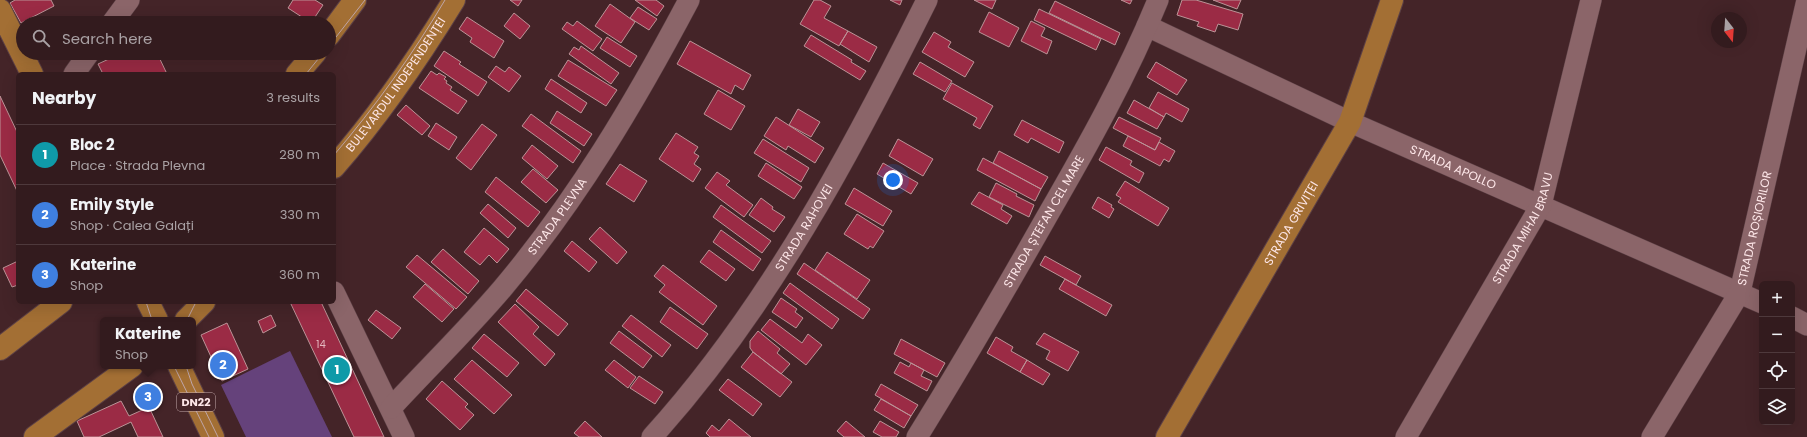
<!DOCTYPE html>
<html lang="en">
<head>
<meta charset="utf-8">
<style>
	body { margin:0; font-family:Poppins,sans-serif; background:#3b2427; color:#f1f3f6 }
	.controls { position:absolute; right:12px; bottom:12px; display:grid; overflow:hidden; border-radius:6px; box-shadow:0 4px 16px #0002 }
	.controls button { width:36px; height:36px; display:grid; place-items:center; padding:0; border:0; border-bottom:1px solid #4e393c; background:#331b1e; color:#f1f3f6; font:20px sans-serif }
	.compass { position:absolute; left:1711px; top:12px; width:36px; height:36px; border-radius:50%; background:#331b1e; box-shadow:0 4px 16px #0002; rotate:163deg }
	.you { position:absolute; left:893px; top:180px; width:14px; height:14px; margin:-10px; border:3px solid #fff; border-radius:50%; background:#1a73e8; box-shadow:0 0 0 6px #1a73e833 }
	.badge { display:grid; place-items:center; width:26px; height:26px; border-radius:50%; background:#1a73e8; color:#fff; font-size:13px; font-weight:700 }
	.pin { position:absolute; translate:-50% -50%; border:2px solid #fff; box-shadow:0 1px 4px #0006 }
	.popup { position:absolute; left:100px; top:317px; width:96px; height:52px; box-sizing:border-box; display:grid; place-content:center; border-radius:6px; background:#331b1e; filter:drop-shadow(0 1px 3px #0005); font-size:13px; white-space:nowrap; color:#a9a1a4 }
	.popup b { font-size:15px; color:#f1f3f6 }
	.popup::after { content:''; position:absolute; left:50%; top:100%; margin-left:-8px; border:8px solid transparent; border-top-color:#331b1e }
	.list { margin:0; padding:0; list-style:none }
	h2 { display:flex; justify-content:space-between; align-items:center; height:52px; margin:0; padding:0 16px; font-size:17px }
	h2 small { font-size:13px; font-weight:400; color:#a9a1a4 }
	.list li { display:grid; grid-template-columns:26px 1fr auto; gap:12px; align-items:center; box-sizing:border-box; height:60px; padding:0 16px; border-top:1px solid #4e393c }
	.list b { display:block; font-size:15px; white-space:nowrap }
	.list p { margin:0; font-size:13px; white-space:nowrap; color:#a9a1a4 }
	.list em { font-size:13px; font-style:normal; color:#a9a1a4 }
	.icon { flex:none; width:22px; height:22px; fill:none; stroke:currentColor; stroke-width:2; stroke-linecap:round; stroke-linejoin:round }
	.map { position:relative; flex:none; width:1807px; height:437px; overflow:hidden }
	.search { position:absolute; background:#331b1e; box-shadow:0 4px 16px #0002; left:16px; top:16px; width:320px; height:44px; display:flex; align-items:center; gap:10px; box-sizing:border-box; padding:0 14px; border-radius:22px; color:#a9a1a4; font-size:15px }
	.panel { position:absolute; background:#331b1e; box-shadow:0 4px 16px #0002; left:16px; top:72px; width:320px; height:232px; border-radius:6px }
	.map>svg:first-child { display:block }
	.green { fill:#65427b }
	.building { fill:#9b2b45; stroke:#bc9397 }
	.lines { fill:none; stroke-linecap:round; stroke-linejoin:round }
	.minor-casing { stroke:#5c4045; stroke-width:22 }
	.major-casing { stroke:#5c4045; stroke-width:24 }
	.minor { stroke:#8b6569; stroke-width:21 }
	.major { stroke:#a36f34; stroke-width:22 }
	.tram { stroke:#bfa5a8; stroke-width:1 }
	.labels { text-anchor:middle; stroke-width:3; stroke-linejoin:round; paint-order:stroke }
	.number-label { font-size:10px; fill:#e4b7bf }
	.shield { fill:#442428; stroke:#c6acae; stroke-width:1 }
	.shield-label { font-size:11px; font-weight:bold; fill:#fde6e8 }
	.street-label { font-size:12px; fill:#fde6e8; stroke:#442428 }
</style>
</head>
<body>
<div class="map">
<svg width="1807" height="437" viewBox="0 0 1807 437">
	<rect width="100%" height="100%" fill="#442428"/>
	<path class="green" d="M290,351L332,437H246L221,385Z"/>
	<path class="building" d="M15,0H51L54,6L21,23L10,3Z
		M293,0H315L323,5L311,23L288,8Z
		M510,0H522L518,6Z
		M635,0H656L664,6L657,16Z
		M814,0H820L831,6L824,18L848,31L839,46L800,24Z
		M890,0H902L900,5Z
		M974,0H996L992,9Z
		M1121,0H1132L1130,4Z
		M1182,0H1196L1243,14L1238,30L1218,24L1215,32L1197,26L1199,22L1177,15Z
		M1213,0H1241L1237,9Z
		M1055,1L1120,33L1115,45L1049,13Z
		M610,4L635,22L621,43L595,26Z
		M638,7L657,19L649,30L630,18Z
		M1039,9L1101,39L1096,50L1034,20Z
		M989,12L1019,28L1009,47L979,32Z
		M514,13L530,26L520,39L504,26Z
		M467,17L504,41L494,58L470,42L472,38L459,29Z
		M577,21L602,39L593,51L562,29L567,22L573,26Z
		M1031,21L1045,28L1041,36L1052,41L1047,54L1021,41Z
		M848,31L877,47L869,62L840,44Z
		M934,32L951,42L948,47L974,62L965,77L922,52Z
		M811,35L852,60L851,62L866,71L860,80L804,46Z
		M607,37L637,56L630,67L600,48Z
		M690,41L751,75L743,90L735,85L731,94L677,64Z
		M581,46L619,73L611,84L569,54L574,47L579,50Z
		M444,51L461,62L459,64L487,82L478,96L434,66Z
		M122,53H157L167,74H103L98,64Z
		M568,60L617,90L606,106L558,76Z
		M920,62L952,81L945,92L913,74Z
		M1156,62L1187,80L1177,95L1147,77Z
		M496,66L505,72L509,67L521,76L509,92L488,77Z
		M431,71L437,75L439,73L446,77L444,79L447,81L446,83L452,87L450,90L467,101L458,114L419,88Z
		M551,79L587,103L581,113L545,89Z
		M952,83L993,106L980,129L973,125L977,118L943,99Z
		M718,90L745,106L731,130L704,114Z
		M1158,92L1189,109L1182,122L1166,113L1164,117L1149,108Z
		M0,96L18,134V193L0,155Z
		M1134,100L1164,117L1157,129L1127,113Z
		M406,105L430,126L422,135L397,115Z
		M798,109L820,122L811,137L789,125Z
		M557,111L592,134L584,146L550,123Z
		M531,114L581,151L573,163L522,126Z
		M776,117L824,148L815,163L788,146L786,150L764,136Z
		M1119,117L1161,138L1155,150L1113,128Z
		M1022,120L1064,142L1059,153L1031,138L1028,143L1014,135Z
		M436,123L457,137L449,150L428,136Z
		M482,124L497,135L471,170L456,158Z
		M676,133L698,147L694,153L699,156L694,164L701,169L693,182L659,159Z
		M1128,136L1155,150L1159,142L1175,151L1169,162L1164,159L1160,166L1123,146Z
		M763,139L809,168L801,182L754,153Z
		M898,139L933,159L923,176L889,156Z
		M532,145L558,166L547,179L522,158Z
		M1106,147L1132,161L1130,165L1144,173L1139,183L1099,160Z
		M999,151L1048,177L1041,189L993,163Z
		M983,158L1041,189L1035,201L977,170Z
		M766,163L802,187L794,199L758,176Z
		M883,163L918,183L911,194L877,174Z
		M620,164L647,181L634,202L606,184Z
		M533,169L558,190L546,203L521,182Z
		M717,172L730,181L726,185L753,205L744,217L705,188Z
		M496,177L540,212L528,227L485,192Z
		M1125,181L1169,208L1158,226L1118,202L1121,198L1116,195Z
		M996,183L1017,194L1016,196L1034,205L1029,217L989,197Z
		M854,188L892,211L883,226L845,204Z
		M979,192L1003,205L1001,209L1012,216L1007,224L971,204Z
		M1098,197L1112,205L1111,207L1114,209L1109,218L1092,208Z
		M761,198L773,207L772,209L785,217L774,232L749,215Z
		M488,204L516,228L508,238L480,213Z
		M721,205L771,241L762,253L713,217Z
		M857,214L884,231L873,248L870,246L868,249L844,234Z
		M600,227L627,252L617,264L589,239Z
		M484,228L509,249L497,263L489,255L480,265L464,252Z
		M721,230L761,259L753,271L713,242Z
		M572,241L597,262L589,272L564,251Z
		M443,249L479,281L468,294L431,262Z
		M709,250L735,269L726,281L700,262Z
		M827,252L870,280L857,299L815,270Z
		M417,255L467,297L456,309L406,267Z
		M1045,256L1081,276L1076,285L1040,265Z
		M18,261V285L12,287L3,268Z
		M804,263L870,309L863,319L797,274Z
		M663,265L717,306L703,325L659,292L665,285L654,276Z
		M1065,279L1112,305L1106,316L1059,289Z
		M790,283L839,319L832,329L783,293Z
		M425,284L454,309L442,322L413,297Z
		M526,289L568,324L558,336L516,301Z
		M781,298L797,309L795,312L803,318L796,328L772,312Z
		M290,302H321L384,437H354Z
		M515,304L539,327L533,334L555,354L545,366L498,322Z
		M670,307L708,334L697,349L660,322Z
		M376,310L401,328L392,339L368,320Z
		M271,315L276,326L263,333L258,321Z
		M631,315L671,345L662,357L622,326Z
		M770,319L802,343L808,334L822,345L806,365L761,330Z
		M227,323L248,369L222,381L201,335Z
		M619,331L652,356L643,368L610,343Z
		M758,331L780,349L777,353L790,364L781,374L753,352L750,348V341Z
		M1044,333L1079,352L1068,371L1046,359L1050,351L1036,344Z
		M484,334L519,363L507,377L472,348Z
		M996,337L1013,347L1011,351L1027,360L1020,372L987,353Z
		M901,339L945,363L937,377L894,354Z
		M753,352L792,382L780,397L741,367Z
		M472,360L512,395L494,414L454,379Z
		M614,360L636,377L628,388L605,370Z
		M1027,360L1050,374L1043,385L1020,372Z
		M900,362L909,367L911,363L924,370L921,376L932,381L927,391L894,373Z
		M639,376L663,392L655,404L630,388Z
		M728,379L762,404L753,416L719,390Z
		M442,381L468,404L465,407L474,415L460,430L426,399Z
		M881,384L918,405L911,416L875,395Z
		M881,399L911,416L904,428L874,410Z
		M121,401L129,416L149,407L163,437H138L131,422L99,437H84L77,421Z
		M729,419L751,437H710L706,433L712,425L719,431Z
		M585,421L602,437H579L574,433Z
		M846,421L865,437H844L837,431Z
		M880,421L899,432L896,437H882L873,432Z"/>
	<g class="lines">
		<defs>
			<g id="minor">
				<path d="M112,23L129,0"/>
				<path id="s1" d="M1147,26L1350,122L1762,303"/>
				<path d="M74,74L89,53"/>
				<path d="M334,292L404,437"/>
				<path d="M1792,317L1807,325"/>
				<path id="s2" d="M391,408C428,368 467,330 502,289C577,200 635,102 689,0"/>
				<path id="s3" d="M652,437C768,309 851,153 927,0"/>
				<path id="s4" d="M917,437C962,365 1004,292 1046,218C1087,147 1127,76 1158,0"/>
				<path id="s5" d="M1406,437L1541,205L1591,0"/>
				<path id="s6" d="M1652,437L1740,292L1807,0"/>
			</g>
			<g id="major">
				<path d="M0,10L32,74"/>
				<path d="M329,35L355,0"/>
				<path d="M297,74L315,53"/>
				<path id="s7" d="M334,167C378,117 419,57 454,0"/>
				<path d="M148,302L157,320"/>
				<path d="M186,320L204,302"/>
				<path d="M0,349L61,302"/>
				<path d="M179,366L213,437"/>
				<path d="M35,437L132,366"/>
				<path id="s8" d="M1167,437L1350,122L1392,0"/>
			</g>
		</defs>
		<use href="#minor" class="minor-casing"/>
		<use href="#major" class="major-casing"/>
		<use href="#minor" class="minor"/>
		<use href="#major" class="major"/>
		<path class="tram" d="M329,46L365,0
			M306,74L323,53
			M334,155C375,107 413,54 445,0
			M146,302L152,320
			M187,320L196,302
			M174,366L209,437
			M186,366L192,384L218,437"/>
	</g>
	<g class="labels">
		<g class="number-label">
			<text x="321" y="348">14</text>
		</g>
		<rect class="shield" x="177" y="393" width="38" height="18" rx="3"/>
		<g class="shield-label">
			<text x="196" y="406">DN22</text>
		</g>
		<g class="street-label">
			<text dy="4" stroke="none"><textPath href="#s7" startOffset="103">BULEVARDUL INDEPENDENȚEI</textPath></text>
			<text dy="4" stroke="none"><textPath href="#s1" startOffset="337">STRADA APOLLO</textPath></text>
			<text dy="4" stroke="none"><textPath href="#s2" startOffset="254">STRADA PLEVNA</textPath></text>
			<text dy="4" stroke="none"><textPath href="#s4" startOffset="250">STRADA ȘTEFAN CEL MARE</textPath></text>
			<text dy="4" stroke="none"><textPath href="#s8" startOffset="247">STRADA GRIVIȚEI</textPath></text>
			<text dy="4" stroke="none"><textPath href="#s3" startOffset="259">STRADA RAHOVEI</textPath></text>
			<text dy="4" stroke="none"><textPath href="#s5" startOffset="240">STRADA MIHAI BRAVU</textPath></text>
			<text dy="4" stroke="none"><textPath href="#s6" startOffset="235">STRADA ROȘIORILOR</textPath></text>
		</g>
	</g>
</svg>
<div class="controls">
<button>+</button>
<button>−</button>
<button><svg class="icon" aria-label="locate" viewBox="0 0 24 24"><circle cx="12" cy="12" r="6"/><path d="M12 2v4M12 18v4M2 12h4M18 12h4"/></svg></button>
<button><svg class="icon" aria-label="layers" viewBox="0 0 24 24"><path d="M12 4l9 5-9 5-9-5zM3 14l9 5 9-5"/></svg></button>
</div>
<svg class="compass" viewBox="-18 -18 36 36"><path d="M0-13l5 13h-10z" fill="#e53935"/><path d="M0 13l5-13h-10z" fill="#a9a1a4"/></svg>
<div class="you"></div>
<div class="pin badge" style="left:337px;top:370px;background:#0f9aa8">1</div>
<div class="pin badge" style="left:223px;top:365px;background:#3f7fe0">2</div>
<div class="pin badge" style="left:148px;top:397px;background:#3f7fe0">3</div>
<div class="popup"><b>Katerine</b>Shop</div>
<div class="search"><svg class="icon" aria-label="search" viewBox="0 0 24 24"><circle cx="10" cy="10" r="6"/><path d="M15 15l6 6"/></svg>Search here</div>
<section class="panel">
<h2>Nearby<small>3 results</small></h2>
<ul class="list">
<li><span class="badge" style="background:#0f9aa8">1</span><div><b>Bloc 2</b><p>Place · Strada Plevna</p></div><em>280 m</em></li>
<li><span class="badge" style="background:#3f7fe0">2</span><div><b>Emily Style</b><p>Shop · Calea Galați</p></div><em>330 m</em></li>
<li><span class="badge" style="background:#3f7fe0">3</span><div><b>Katerine</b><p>Shop</p></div><em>360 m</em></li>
</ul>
</section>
</div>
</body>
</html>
